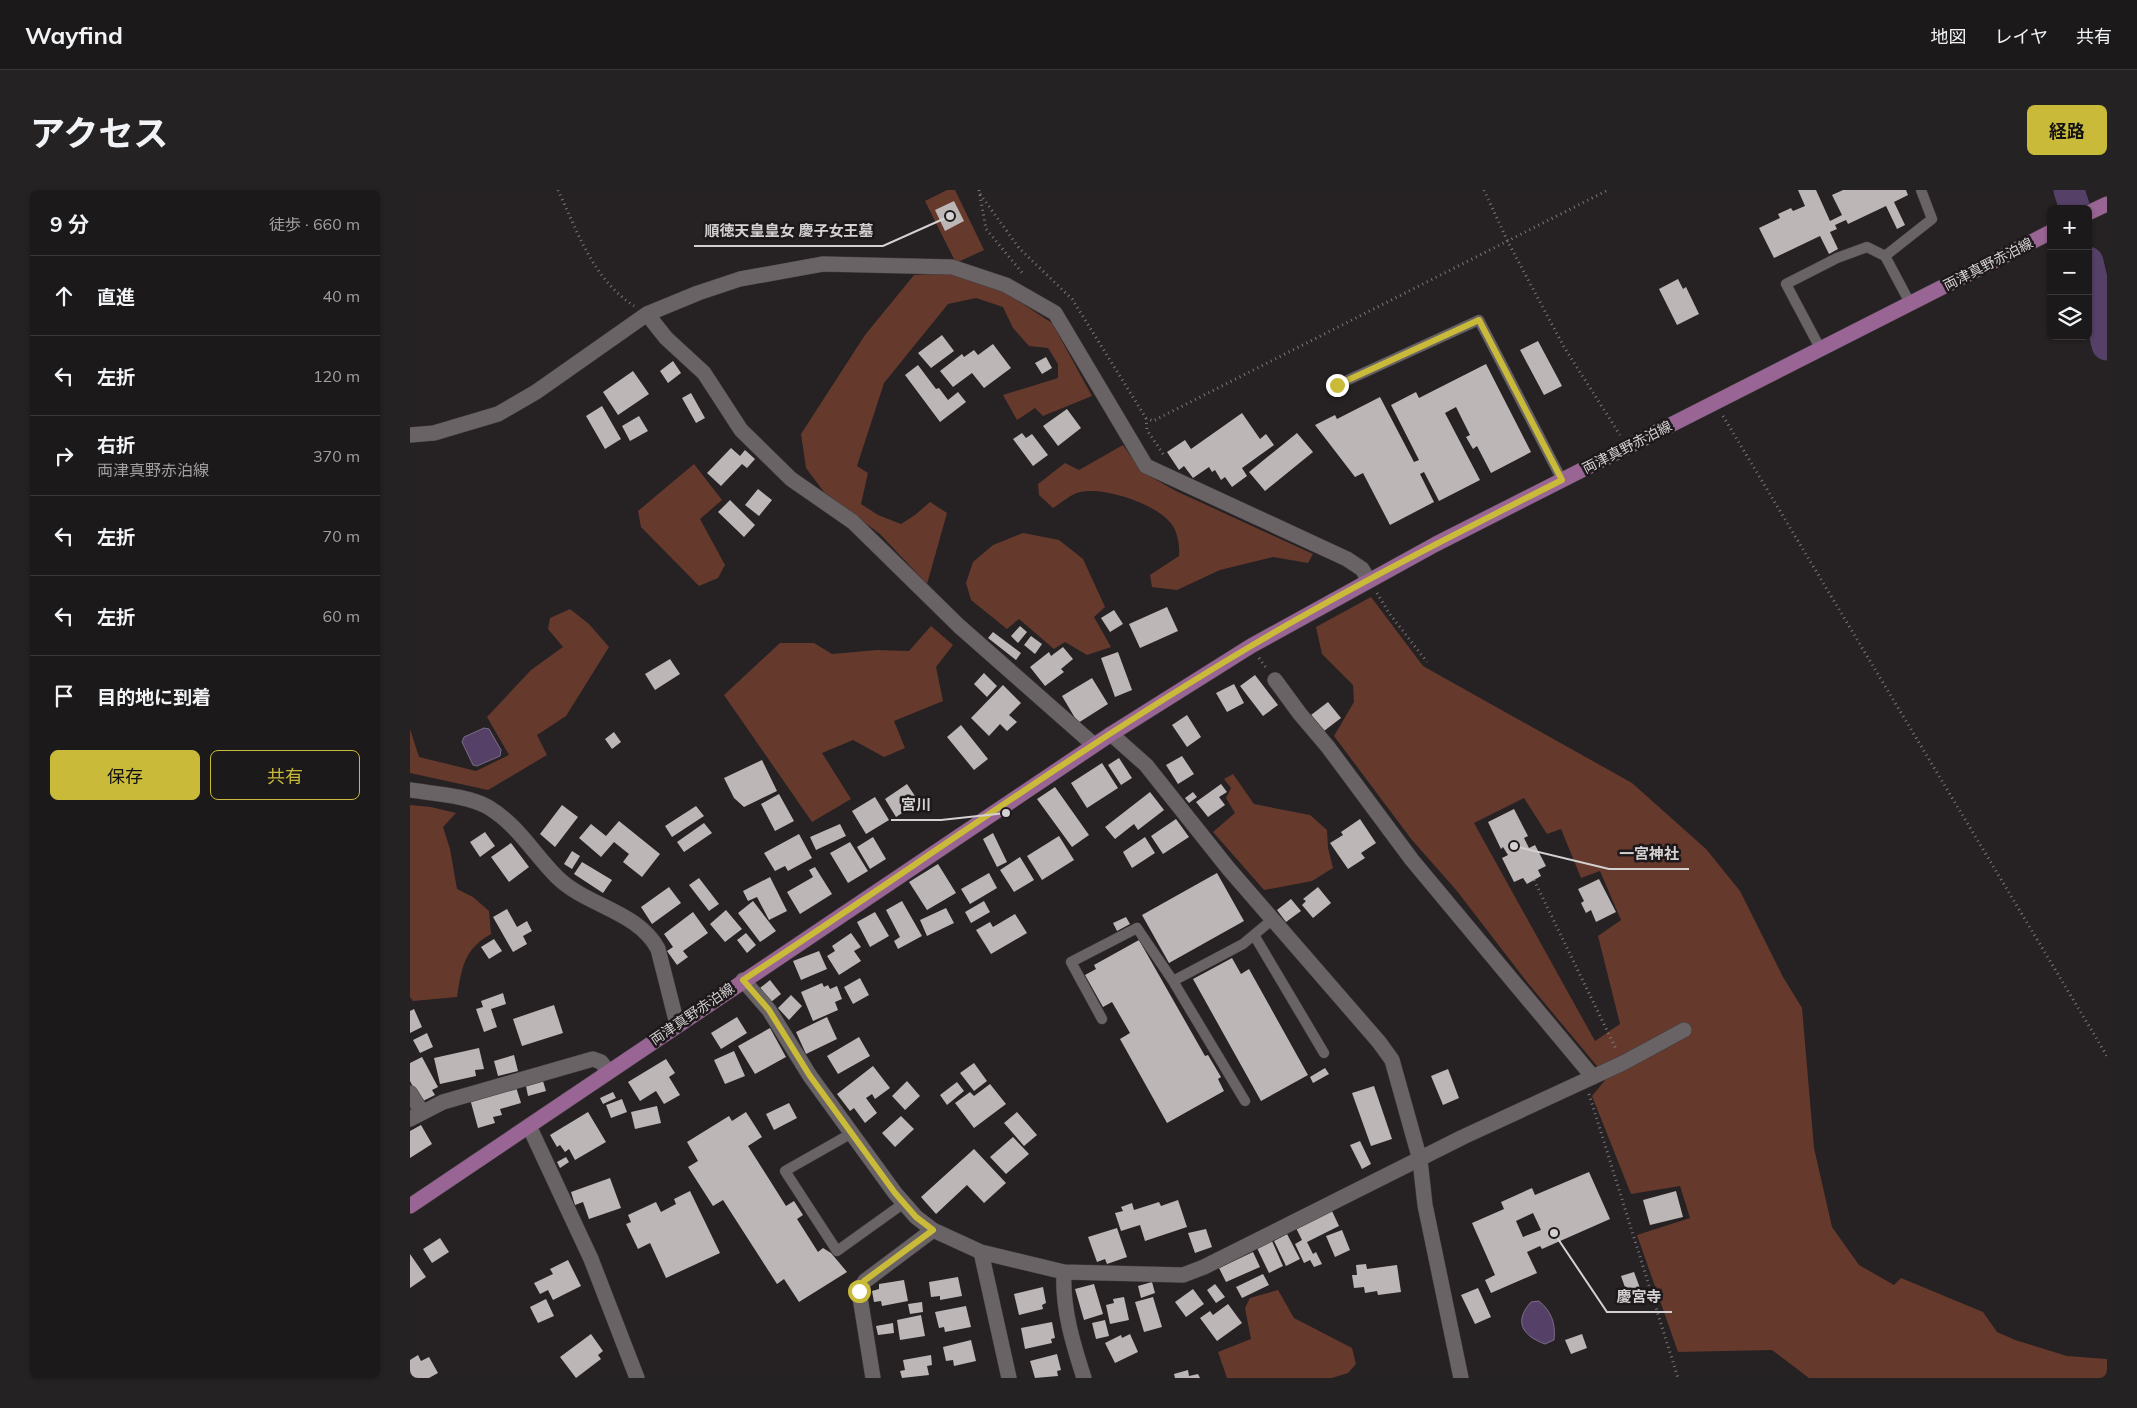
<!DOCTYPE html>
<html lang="ja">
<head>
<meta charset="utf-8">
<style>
	body { margin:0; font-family:Mulish,"Noto Sans JP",sans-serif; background:#252223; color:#f1f3f6 }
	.controls { position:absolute; right:15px; top:15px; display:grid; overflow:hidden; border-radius:8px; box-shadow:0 1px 4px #0004 }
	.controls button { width:45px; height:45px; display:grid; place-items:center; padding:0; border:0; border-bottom:1px solid #3a3839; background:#1c191a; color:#f1f3f6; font:25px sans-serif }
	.stop { position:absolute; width:15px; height:15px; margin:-11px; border:4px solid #c9ba3a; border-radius:50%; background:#fff }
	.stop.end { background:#c9ba3a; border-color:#fff; box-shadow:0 1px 5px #0008 }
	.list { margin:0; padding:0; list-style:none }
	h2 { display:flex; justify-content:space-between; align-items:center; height:65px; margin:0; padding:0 20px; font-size:21px }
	h2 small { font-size:16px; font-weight:400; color:#a0a0a2 }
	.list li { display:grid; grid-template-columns:32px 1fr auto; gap:15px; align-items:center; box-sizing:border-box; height:80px; padding:0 20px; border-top:1px solid #3a3839 }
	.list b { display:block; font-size:19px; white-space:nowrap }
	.list p { margin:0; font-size:16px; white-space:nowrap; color:#a0a0a2 }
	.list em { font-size:16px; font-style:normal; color:#a0a0a2 }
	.actions { display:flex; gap:10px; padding:15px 20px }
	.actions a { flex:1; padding:11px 0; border:1px solid #c9ba3a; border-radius:8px; text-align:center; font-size:18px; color:#c9ba3a }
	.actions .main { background:#c9ba3a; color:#111 }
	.icon { flex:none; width:28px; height:28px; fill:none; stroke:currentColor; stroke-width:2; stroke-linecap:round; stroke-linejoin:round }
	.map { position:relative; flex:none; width:1697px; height:1188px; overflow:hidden; border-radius:8px }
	header { display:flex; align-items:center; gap:30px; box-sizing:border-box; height:70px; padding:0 25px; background:#1c191a; border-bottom:1px solid #3a3839 }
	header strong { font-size:24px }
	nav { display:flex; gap:28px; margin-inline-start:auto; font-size:18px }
	.intro { display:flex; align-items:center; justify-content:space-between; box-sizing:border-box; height:120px; padding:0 30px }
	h1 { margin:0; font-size:35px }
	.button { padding:12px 22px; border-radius:8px; background:#c9ba3a; color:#111; font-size:18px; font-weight:700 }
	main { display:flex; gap:30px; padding:0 30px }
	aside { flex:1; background:#1c191a; border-radius:8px; box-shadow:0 1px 4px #0004 }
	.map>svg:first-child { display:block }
	.green { fill:#66392d; fill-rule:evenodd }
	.water { fill:#554067; stroke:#7b6c87 }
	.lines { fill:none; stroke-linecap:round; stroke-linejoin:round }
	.river { stroke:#554067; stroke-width:31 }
	.building { fill:#bdb6b6; fill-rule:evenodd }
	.service-casing { stroke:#423e40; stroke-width:11 }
	.minor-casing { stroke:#423e40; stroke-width:16 }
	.tertiary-casing { stroke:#423e40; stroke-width:16 }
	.primary-casing { stroke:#423e40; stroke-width:16 }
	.path { stroke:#7b7779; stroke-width:3; stroke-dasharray:1 4; stroke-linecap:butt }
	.service { stroke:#696365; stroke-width:10 }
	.minor { stroke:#696365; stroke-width:15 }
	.tertiary { stroke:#696365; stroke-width:15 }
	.primary { stroke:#996594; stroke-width:15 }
	.route { stroke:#c9ba3a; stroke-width:6 }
	.labels { text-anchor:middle; stroke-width:5; stroke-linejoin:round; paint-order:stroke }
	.street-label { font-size:14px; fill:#d4d1d2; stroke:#1d181a }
	.leader { fill:none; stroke:#d4d1d2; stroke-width:2 }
	.callout-dot { fill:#d4d1d2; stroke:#1d181a; stroke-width:2 }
	.callout-label { font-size:15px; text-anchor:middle; font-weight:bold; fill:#d4d1d2; stroke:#1d181a; stroke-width:5; stroke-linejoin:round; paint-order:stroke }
</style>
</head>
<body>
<header>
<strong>Wayfind</strong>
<nav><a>地図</a><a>レイヤ</a><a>共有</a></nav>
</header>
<div class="intro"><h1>アクセス</h1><a class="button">経路</a></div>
<main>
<aside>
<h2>9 分<small>徒歩 · 660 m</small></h2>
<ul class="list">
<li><svg class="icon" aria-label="ahead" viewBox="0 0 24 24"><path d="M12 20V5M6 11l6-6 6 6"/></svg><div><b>直進</b></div><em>40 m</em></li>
<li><svg class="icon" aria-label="left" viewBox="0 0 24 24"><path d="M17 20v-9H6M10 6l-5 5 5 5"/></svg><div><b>左折</b></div><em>120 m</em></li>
<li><svg class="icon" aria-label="right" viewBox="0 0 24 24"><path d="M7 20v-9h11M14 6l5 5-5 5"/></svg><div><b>右折</b><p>両津真野赤泊線</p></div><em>370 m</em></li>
<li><svg class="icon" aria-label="left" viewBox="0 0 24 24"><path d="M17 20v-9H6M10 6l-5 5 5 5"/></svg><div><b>左折</b></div><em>70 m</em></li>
<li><svg class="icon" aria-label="left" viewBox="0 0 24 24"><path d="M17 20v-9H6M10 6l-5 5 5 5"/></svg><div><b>左折</b></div><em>60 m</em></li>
<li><svg class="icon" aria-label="arrive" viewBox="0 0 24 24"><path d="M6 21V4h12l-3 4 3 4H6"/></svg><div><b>目的地に到着</b></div></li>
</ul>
<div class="actions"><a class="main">保存</a><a>共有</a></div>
</aside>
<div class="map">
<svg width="1697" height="1188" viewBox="0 0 1697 1188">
	<rect width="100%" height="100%" fill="#262123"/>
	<path class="green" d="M537,0H545L574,60L546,73L515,11Z
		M540,83L593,101L642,133L682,206L633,226L625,218L607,230L593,205L648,188V174L638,158L619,156L603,138L593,117L566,108L538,114L474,193L447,276L458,283L451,314L468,325L491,334L505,325L520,312L537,323L517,394L470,344L414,302L396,278L391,244L455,145L504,85Z
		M713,255L732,282L766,301L903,364L898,373L863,367L810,380L767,400L742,397L740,385L769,366C770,354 767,338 758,330C740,312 694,297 670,302C661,304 651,313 643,318L629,305L628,294L655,273L669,280Z
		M284,274L312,310L290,329L315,375L308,388L289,396L231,337L228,321Z
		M613,343L649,350L673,369L695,417L684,427L701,457L677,465L655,452L644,459L609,429L597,439L561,410L556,393L563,372L583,355Z
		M961,407L1013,476L1222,593L1296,659L1330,701L1373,787L1392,818L1404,958L1422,1037L1449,1075L1484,1095L1491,1088L1573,1122L1587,1142L1605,1150L1657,1166L1697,1169V1188H1399L1362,1160L1268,1162L1227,1045L1280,1028L1270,996L1221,1004L1182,906L1197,888L1117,792L1047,701L1002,650L924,546L944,512L943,495L912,464L906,437ZM1114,608L1137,644L1151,639L1171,688L1190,681L1211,730L1188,746L1210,834L1185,851L1064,633Z
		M160,419L179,434L199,457L156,526L127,545L137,565L78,600L0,583V539L9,567L66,581L99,565L77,527L121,480L153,457L138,439L140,428Z
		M521,436L543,455L526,477L533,511L484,531L495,558L474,567L443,550L412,563L441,609L402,632L314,505L370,453H404L422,464L467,460L499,461Z
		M823,584L844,614L900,625L917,640L918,658L923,678L902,691L854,700L803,642L825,623L816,608L821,598L814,589Z
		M0,615L21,617L46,623L33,637L40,659L47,699L63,707L79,721L81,744C53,760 52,778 47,807L3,811L0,807Z
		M868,1100L884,1128L942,1158L946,1174L938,1183L922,1188H817L808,1162L841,1149L835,1118L840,1108Z"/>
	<path class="water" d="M74,538L79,539L91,560L90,566L67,576L63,575L52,552L54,547Z
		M1129,1111C1141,1121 1146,1133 1144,1150L1135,1154C1113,1146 1103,1132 1121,1112Z"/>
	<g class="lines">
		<path class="river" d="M1659,0L1665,19
			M1678,72L1697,155"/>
	</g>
	<path class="building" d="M1388,0H1406L1420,31L1432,25L1422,5L1433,0H1496L1498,5L1484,12L1495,35L1487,39L1476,16L1438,34L1436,30L1425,35L1427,39L1420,42L1428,59L1419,64L1410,46L1364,68L1349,38L1370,28L1368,24L1381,18L1383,21L1395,16Z
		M544,11L554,31L535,41L525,20Z
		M1268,89L1273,99L1276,97L1289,124L1267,135L1249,99Z
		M532,145L544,161L521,178L508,163Z
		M1128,151L1152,196L1134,205L1110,160Z
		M583,154L601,178L574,198L562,183L543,197L530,181L552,164L554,167L564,160L568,165Z
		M636,167L642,178L632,184L625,173Z
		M263,171L271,183L258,193L250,181Z
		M1076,174L1121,262L1081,283L1067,256L1063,259L1056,247L1060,245L1046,217L1035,223L1070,290L1029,311L1014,282L1010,284L1024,312L980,335L953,283L945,287L905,235L925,225L927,229L970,207L1004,272L1009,270L981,215L1006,202L1009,208Z
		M508,175L526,199L529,198L538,210L548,202L556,212L530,232L495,185Z
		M223,181L239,204L208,225L193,202Z
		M281,203L295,228L286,233L272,208Z
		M192,216L211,249L195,259L176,226Z
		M657,219L671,238L648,256L633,236Z
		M832,223L850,249L856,244L864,255L832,278L837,286L822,297L815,287L811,290L805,280L802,282L799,277L783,288L774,276L769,280L757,262L775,250L781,259Z
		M229,226L238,241L220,251L212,236Z
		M612,243L616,248L622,244L638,265L623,276L603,249Z
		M887,243L903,262L855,301L839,282Z
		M321,258L330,266L335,260L345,269L337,278L332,274L311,296L297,283Z
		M348,299L362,310L349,326L335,315Z
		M320,310L345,335L334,347L308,322Z
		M757,417L768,441L730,458L719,434Z
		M704,420L713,434L700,442L691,428Z
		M610,436L617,442L608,453L601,446Z
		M583,442L611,463L606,470L578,448Z
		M621,446L632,454L625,464L614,455Z
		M653,457L663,469L651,479L654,482L635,496L620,477L639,462L641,466Z
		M708,462L722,500L705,507L691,468Z
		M260,469L270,484L245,500L235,484Z
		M574,483L587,496L577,507L564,494Z
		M845,485L868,515L853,526L830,496Z
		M682,488L698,514L668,533L652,506Z
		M824,494L834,513L817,522L806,503Z
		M593,495L611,513L599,525L607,532L597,541L590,534L579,546L561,528Z
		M918,512L931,528L914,541L901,525Z
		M777,525L791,547L777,557L762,535Z
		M551,535L578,569L564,580L537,547Z
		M204,542L211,552L202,559L195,549Z
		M772,566L784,584L768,594L756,575Z
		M709,568L722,588L711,595L698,575Z
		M352,570L367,601L334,617L324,608L314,588Z
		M692,573L708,598L677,618L661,593Z
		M497,594L509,612L486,627L475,609Z
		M811,594L817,602L809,607L815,615L798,627L786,612Z
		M645,597L679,645L662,657L627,609Z
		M740,602L754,620L728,640L724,634L705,649L695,637Z
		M783,602L787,607L779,613L775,608Z
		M369,604L384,631L365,641L351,614Z
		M465,607L479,630L456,644L442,621Z
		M152,615L168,627L145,657L130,644Z
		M286,616L294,626L262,647L255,636Z
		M1104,619L1118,646L1114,648L1119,658L1125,655L1136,676L1128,680L1131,686L1117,694L1113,688L1104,692L1092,668L1098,665L1093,657L1091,659L1078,632Z
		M766,629L779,647L753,664L741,646Z
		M950,629L966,653L951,663L955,668L938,679L920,653L933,645L931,642Z
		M209,631L250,664L232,687L213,672L219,664L204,652L191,667L169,648L181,634L196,646Z
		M294,633L302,643L274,662L267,652Z
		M430,634L436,646L406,660L400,647Z
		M75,642L85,656L70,667L60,652Z
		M583,643L597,672L587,677L573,649Z
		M389,644L402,668L378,681L375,676L365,681L354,663Z
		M649,646L664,670L632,690L617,666Z
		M463,647L476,669L460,679L447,657Z
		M735,647L745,663L722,678L713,662Z
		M440,652L458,681L438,693L420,663Z
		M101,653L119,677L99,692L81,667Z
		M162,661L170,666L162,679L154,674Z
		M610,667L624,690L604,702L590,680Z
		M172,672L202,690L193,703L164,684Z
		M528,674L546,703L517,720L499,692Z
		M405,677L422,704L390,724L377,702L403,687L399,680Z
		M579,683L587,698L560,714L551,699Z
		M807,683L834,731L759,773L732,725Z
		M360,687L377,721L359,730L347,707L338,711L333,701Z
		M289,688L309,714L299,721L279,695Z
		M1189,689L1206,722L1186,732L1181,720L1176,723L1171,713L1174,711L1168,699Z
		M259,697L271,713L242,734L231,717Z
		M908,697L921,713L903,728L892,715L896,711L893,709Z
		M881,709L891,721L876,732L867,720Z
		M343,711L366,741L350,752L328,723Z
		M492,711L512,746L488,759L484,751L490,747L476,720Z
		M574,711L580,722L561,733L555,722Z
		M536,718L544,733L517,746L510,730Z
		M97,719L107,737L117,731L122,741L113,746L117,754L103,762L83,727Z
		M316,720L332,739L315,752L300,734Z
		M283,722L298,743L273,761L278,767L267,775L257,761L263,757L254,744Z
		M465,722L479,746L460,757L447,732Z
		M605,724L617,743L581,764L566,740L580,732L583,737Z
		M716,727L720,734L707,741L703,733Z
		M336,743L346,755L337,763L327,750Z
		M441,743L451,757L444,761L451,771L429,785L417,766L425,761L422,756Z
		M84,749L92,761L79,769L71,757Z
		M729,750L795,866L798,865L811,887L808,889L814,901L757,933L710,849L720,843L702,812L693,817L675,785L686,779L684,775Z
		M409,761L417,779L391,790L383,771Z
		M822,768L831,784L839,779L898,885L851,911L783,789Z
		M450,788L459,805L443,814L434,797Z
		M360,790L371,804L361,812L350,798Z
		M412,793L414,797L418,795L420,799L427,796L432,809L425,812L428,820L403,831L391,802Z
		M93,803L96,814L81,819L87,837L74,842L66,819L73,817L71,811Z
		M381,805L392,816L379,830L368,818Z
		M144,815L153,843L112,856L103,829Z
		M4,819L12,837L0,843V821Z
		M327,827L337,843L311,859L301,843Z
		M417,827L427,849L396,864L386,842Z
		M360,838L376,867L345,884L328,856Z
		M17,843L23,857L10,863L3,850Z
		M449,847L460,866L428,884L417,866Z
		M69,858L74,879L65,880L66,886L30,894L24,868Z
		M324,861L335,886L315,894L304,870Z
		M104,865L108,881L88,886L84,871Z
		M12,867L28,897L22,900L25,905L11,912L0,891V873Z
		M256,869L265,883L259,887L270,905L254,914L246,901L230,911L218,892Z
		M564,873L577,891L564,901L550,883Z
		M463,876L480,898L465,909L462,904L456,908L467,923L455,933L444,918L440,921L427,904Z
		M915,878L919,884L903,893L900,887Z
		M1038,879L1049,908L1033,915L1021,886Z
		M133,891L136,901L118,906L116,896Z
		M497,891L510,906L495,920L482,906Z
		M547,892L554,901L537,915L530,905Z
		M580,894L596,914L564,938L545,913L560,902L564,906Z
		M964,896L982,949L961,956L942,903Z
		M106,897L111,913L90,919L92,925L83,927L85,933L68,938L60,909Z
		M203,902L206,908L193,914L190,908Z
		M212,909L217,922L201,928L196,915Z
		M379,913L387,928L364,940L356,924Z
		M247,916L251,933L225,939L221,922Z
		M178,922L196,952L165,970L159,959L155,962L150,955L147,957L140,945Z
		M336,922L352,947L338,956L376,1016L384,1011L393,1025L387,1029L408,1062L413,1058L421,1063L437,1082L389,1112L374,1089L367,1094L313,1010L303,1016L278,977L288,971L277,952L319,926L322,931Z
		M607,922L627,945L614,956L594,933Z
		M491,926L504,939L485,957L472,943Z
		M11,935L22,954L0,968V941Z
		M603,947L619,964L596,984L580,967Z
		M950,951L961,974L952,979L940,955Z
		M564,959L596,993L574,1013L557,995L526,1024L511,1007Z
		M156,967L159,972L150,978L147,972Z
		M1179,982L1200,1029L1132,1059L1130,1056L1117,1062L1127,1083L1081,1103L1075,1090L1085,1085L1062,1033L1094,1019L1091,1012L1122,998L1125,1005ZM1123,1023L1131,1040L1113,1047L1106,1031Z
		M200,988L211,1018L179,1029L173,1012L165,1015L161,1002Z
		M280,1001L310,1063L256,1088L240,1053L228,1059L216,1034L221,1032L218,1025L246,1012L251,1022L266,1014L264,1009Z
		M1266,1001L1273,1027L1240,1035L1233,1010Z
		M768,1010L777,1037L735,1051L730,1035L711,1041L705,1023L713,1021L711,1017L722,1013L724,1020L749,1012L751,1016Z
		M922,1021L929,1036L897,1052L903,1064L906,1062L912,1074L904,1077L900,1070L894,1073L885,1054L892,1050L886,1038Z
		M707,1038L717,1067L697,1074L695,1069L687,1072L678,1047Z
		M796,1039L802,1057L785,1063L778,1043Z
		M932,1040L940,1060L925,1067L916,1046Z
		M877,1044L890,1069L876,1076L864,1051Z
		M30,1048L39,1062L22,1073L13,1059Z
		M862,1051L873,1076L859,1083L847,1058Z
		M843,1062L850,1077L816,1092L809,1078Z
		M0,1064L16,1087L0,1098Z
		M158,1070L171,1096L143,1110L138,1100L130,1104L124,1093L143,1084L140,1079Z
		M956,1074L957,1079L987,1075L991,1102L968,1105L967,1101L955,1103L954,1097L944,1098L942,1085H947L946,1075Z
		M1224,1082L1230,1098L1217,1103L1211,1086Z
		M853,1084L859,1095L832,1108L826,1097Z
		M548,1087L552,1106L530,1110V1106L521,1107L519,1092Z
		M494,1090L498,1111L472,1116L471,1111L464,1112L462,1101L469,1099V1094Z
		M742,1092L745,1103L731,1108L728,1096Z
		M684,1094L693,1124L674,1130L665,1099Z
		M805,1094L815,1107L806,1113L797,1100Z
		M633,1097L636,1113L632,1115L633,1119L609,1125L604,1104Z
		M1068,1098L1081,1127L1065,1134L1051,1105Z
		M783,1099L794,1114L776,1127L765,1112Z
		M714,1107L719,1130L700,1134L696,1115L704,1113L703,1109Z
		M743,1107L752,1137L734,1142L725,1112Z
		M136,1109L144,1126L128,1133L120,1117Z
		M512,1112L513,1122L500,1124L498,1114Z
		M818,1114L832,1133L807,1151L790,1128L800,1121L803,1125Z
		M556,1116L561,1137L535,1142L534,1137L529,1138L525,1122Z
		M511,1125L515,1146L490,1150L487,1130Z
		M695,1130L699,1146L686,1149L682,1133Z
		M642,1132L645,1148L641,1149L642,1153L615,1159L611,1138Z
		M483,1133L484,1143L468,1145L466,1136Z
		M181,1144L193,1161L188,1165L191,1169L166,1188L150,1167Z
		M720,1144L728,1162L705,1173L695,1153L711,1145L712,1148Z
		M1172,1144L1177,1158L1161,1164L1155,1150Z
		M561,1150L566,1171L544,1176L543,1170L536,1171L533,1157Z
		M647,1164L651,1180L647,1181L648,1186L625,1188L620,1171Z
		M8,1165L11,1171L19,1167L28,1183L19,1188H0V1170Z
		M521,1165L522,1175L517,1176L519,1185L492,1188L490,1181L495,1180L493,1170Z
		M778,1180L779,1186L788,1184L790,1188H765L764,1184Z"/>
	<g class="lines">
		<defs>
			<path id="service" d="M1475,66L1522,29L1511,0
				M1410,158L1376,94L1427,68L1457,57L1475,66L1500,113
				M927,195L1069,130L1152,290
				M844,745L914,863
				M692,829L661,772L727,738L763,791
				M835,911L763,791L833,754L863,729
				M442,943L375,981L427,1061L494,1013"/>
			<path id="minor" d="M237,124L256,148L294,183L331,240L381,289L443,332L549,436L684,555
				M0,245L24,243L88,224L126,202L237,124L288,103L330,89L413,74L542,77L596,95L645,123L736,276L937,369L952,379L958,389
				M865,490L890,524L918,557L1002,670L1183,887
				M701,544L736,575L818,678L969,852L982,870L1010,970L1015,1015L1051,1188
				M0,600C24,604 56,605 78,617C108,635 123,663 147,687C176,716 228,721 248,759L267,834
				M333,790L359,820L400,886L485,1003L506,1027L523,1040L571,1062L654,1082L773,1085L794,1077L1053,947L1213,873L1274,840
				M0,903L12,922
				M0,929L33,912L183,869L191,872L198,881
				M571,1062L599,1188
				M654,1082C652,1118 663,1154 674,1188
				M463,1188L449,1101L455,1091L523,1040"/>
			<path id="tertiary" d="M119,936L181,1069L227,1188"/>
			<path id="primary" d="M1678,23L1697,14
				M0,1016L701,544L841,456L1026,354L1641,42"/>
		</defs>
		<use href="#service" class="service-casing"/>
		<use href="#minor" class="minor-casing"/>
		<use href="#tertiary" class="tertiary-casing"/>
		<use href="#primary" class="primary-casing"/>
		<path class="path" d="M148,0C168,43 183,89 224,116
			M569,0L576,39L614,85
			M1074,0L1098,52L1154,157L1210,245
			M570,4L609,58L662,109L736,228L743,231L1198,0
			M1313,226L1697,866
			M736,228L737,240L755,267
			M967,403L979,423L1017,472
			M849,468L857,479
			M1124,690L1206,859
			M1179,904L1268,1188"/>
		<use href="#service" class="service"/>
		<use href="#minor" class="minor"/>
		<use href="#tertiary" class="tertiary"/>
		<use href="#primary" class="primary"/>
	</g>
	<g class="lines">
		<path class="route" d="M449,1101L454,1091L523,1040L506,1027L485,1003L400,886L359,820L333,790C502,679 667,559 841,456C942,396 1047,343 1152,290L1069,130L927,195"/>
	</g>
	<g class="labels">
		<g class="street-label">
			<text transform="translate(1578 74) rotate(-27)" y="5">両津真野赤泊線</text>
			<text transform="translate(1217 257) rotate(-27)" y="5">両津真野赤泊線</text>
			<text transform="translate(282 824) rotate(-34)" y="5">両津真野赤泊線</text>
		</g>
	</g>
	<path class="leader" d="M540 26L473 56H284M596 623L531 630H481M1104 656L1199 679H1279M1144 1043L1197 1122H1262"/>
	<g class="callout-dot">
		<circle cx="540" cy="26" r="5"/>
		<circle cx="596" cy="623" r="5"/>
		<circle cx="1104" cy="656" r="5"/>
		<circle cx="1144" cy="1043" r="5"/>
	</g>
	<g class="callout-label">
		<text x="379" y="46">順徳天皇皇女 慶子女王墓</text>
		<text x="506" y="620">宮川</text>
		<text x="1239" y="669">一宮神社</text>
		<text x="1229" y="1112">慶宮寺</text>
	</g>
</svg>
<div class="controls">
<button>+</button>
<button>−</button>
<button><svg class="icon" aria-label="layers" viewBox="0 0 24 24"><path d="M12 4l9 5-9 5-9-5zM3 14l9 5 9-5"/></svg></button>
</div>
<div class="stop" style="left:449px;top:1101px"></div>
<div class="stop end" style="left:927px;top:195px"></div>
</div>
</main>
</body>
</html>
